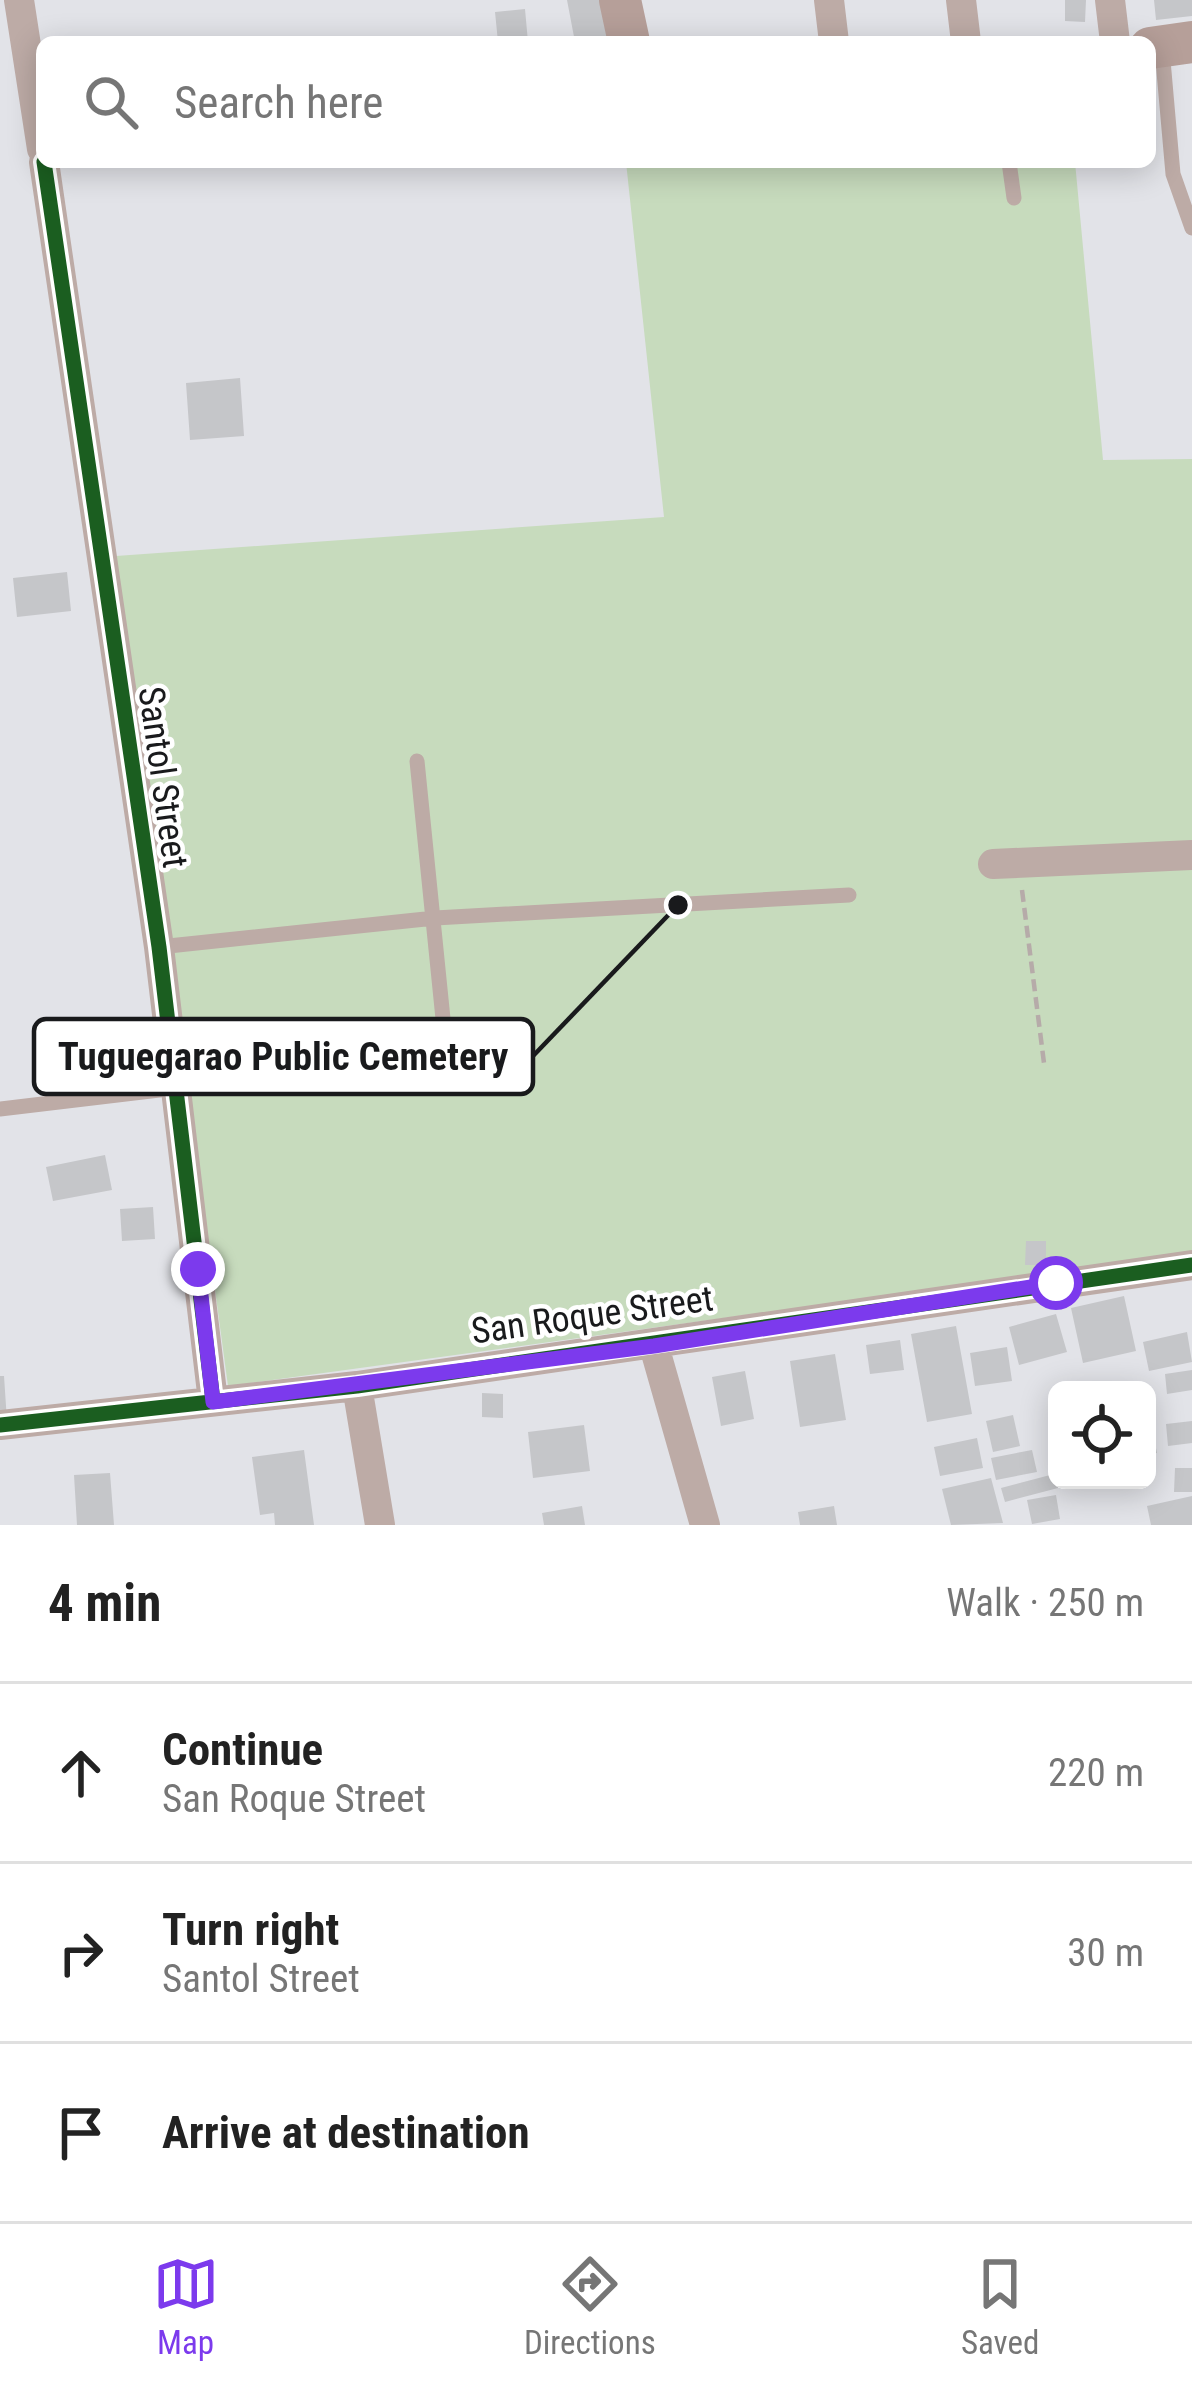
<!DOCTYPE html>
<html lang="en">
<head>
<meta charset="utf-8">
<style>
	body { margin:0; font-family:"Roboto Condensed",sans-serif; background:#f6f6f6; color:#222 }
	.controls { position:absolute; right:36px; bottom:36px; display:grid; overflow:hidden; border-radius:18px; box-shadow:0 6px 30px #0003 }
	.controls button { width:108px; height:108px; display:grid; place-items:center; padding:0; border:0; border-bottom:3px solid #e0e0e0; background:#fff; color:#222; font:60px sans-serif }
	.stop { position:absolute; width:36px; height:36px; margin:-27px; border:9px solid #7c3aed; border-radius:50%; background:#fff }
	.stop.end { background:#7c3aed; border-color:#fff; box-shadow:0 3px 12px #0008 }
	.list { margin:0; padding:0; list-style:none }
	h2 { display:flex; justify-content:space-between; align-items:center; height:156px; margin:0; padding:0 48px; font-size:51px }
	h2 small { font-size:39px; font-weight:400; color:#767676 }
	.list li { display:grid; grid-template-columns:78px 1fr auto; gap:36px; align-items:center; box-sizing:border-box; height:180px; padding:0 48px; border-top:3px solid #e0e0e0 }
	.list b { display:block; font-size:45px; white-space:nowrap }
	.list p { margin:0; font-size:39px; white-space:nowrap; color:#767676 }
	.list em { font-size:39px; font-style:normal; color:#767676 }
	.icon { flex:none; width:66px; height:66px; fill:none; stroke:currentColor; stroke-width:2; stroke-linecap:round; stroke-linejoin:round }
	.map { position:relative; flex:none; width:1192px; height:1525px; overflow:hidden }
	.search { position:absolute; background:#fff; box-shadow:0 6px 30px #0003; left:36px; right:36px; top:36px; height:132px; display:flex; align-items:center; gap:30px; box-sizing:border-box; padding:0 42px; border-radius:18px; color:#767676; font-size:45px }
	.sheet { height:696px; background:#fff }
	nav { display:flex; justify-content:space-around; align-items:center; box-sizing:border-box; height:168px; border-top:3px solid #e0e0e0; background:#fff; font-size:33px; color:#767676 }
	nav a { display:grid; justify-items:center; gap:6px }
	nav .on { color:#7c3aed }
	.map>svg:first-child { display:block }
	.green { fill:#c7dbbd }
	.building { fill:#c5c6c9 }
	.lines { fill:none; stroke-linecap:round; stroke-linejoin:round }
	.path { stroke:#b6aba9; stroke-width:4.5; stroke-dasharray:12 6; stroke-linecap:butt }
	.lane { stroke:#bdaba6; stroke-width:15 }
	.street { stroke:#bdaba6; stroke-width:30 }
	.secondary { stroke:#b69f99; stroke-width:42 }
	.cycleway-casing { stroke:#fff; stroke-width:22 }
	.cycleway { stroke:#1b5e20; stroke-width:15 }
	.route { stroke:#7c3aed; stroke-width:15 }
	.labels { text-anchor:middle; stroke-width:9; stroke-linejoin:round; paint-order:stroke }
	.street-label { font-size:36px; fill:#191a1c; stroke:#fff }
	.leader { fill:none; stroke:#191a1c; stroke-width:4.5 }
	.callout-dot { fill:#191a1c; stroke:#fff; stroke-width:4.5 }
	.callout { fill:#fff; stroke:#191a1c; stroke-width:4.5 }
	.callout-label { font-size:39px; text-anchor:middle; font-weight:bold; fill:#191a1c }
</style>
</head>
<body>
<div class="map">
<svg width="1192" height="1525" viewBox="0 0 1192 1525">
	<rect width="100%" height="100%" fill="#e2e3e8"/>
	<path class="green" d="M626,162H1075L1103,460L1192,459V1254L228,1386L116,556L664,517Z"/>
	<path class="building" d="M567,0H602L610,42H575Z
		M1065,0H1086L1085,22L1065,21Z
		M1154,0H1192V16L1156,20Z
		M525,9L528,42H498L495,12Z
		M240,378L244,436L190,440L186,383Z
		M67,572L71,611L17,617L13,578Z
		M105,1155L112,1190L53,1201L46,1167Z
		M153,1207L155,1239L122,1241L120,1209Z
		M1026,1241H1046V1265H1025Z
		M1124,1296L1136,1351L1083,1363L1071,1308Z
		M1056,1314L1067,1352L1019,1365L1009,1327Z
		M956,1326L972,1414L927,1422L911,1334Z
		M1187,1332L1192,1362L1149,1371L1143,1342Z
		M900,1340L904,1370L870,1374L866,1345Z
		M1007,1347L1012,1381L975,1386L970,1353Z
		M835,1354L846,1420L800,1427L790,1361Z
		M1192,1370V1390L1167,1394L1165,1374Z
		M745,1371L754,1419L721,1426L712,1377Z
		M0,1376H4L7,1421H0Z
		M482,1393L503,1394V1418L482,1417Z
		M1013,1415L1020,1446L993,1452L986,1421Z
		M1192,1421V1443L1168,1446L1166,1424Z
		M584,1425L590,1471L533,1478L528,1432Z
		M1152,1428L1157,1453L1147,1455V1429Z
		M977,1438L983,1468L940,1476L934,1447Z
		M304,1450L314,1525H275L274,1513L260,1515L252,1457Z
		M1032,1450L1037,1472L996,1480L991,1458Z
		M1175,1468H1192V1492H1174Z
		M110,1473L114,1525H77L74,1475Z
		M1054,1474L1058,1488L1005,1502L1001,1488Z
		M991,1478L1003,1523L951,1525L942,1489Z
		M1056,1495L1060,1519L1032,1524L1027,1500Z
		M1192,1496V1525H1151L1147,1506Z
		M582,1506L585,1525H544L542,1513Z
		M834,1506L837,1525H800L798,1512Z"/>
	<g class="lines">
		<path class="path" d="M1022,890L1044,1063"/>
		<path class="lane" d="M1162,49L1173,174L1192,228
			M1009,162L1014,198
			M417,761L450,1088
			M159,947L435,918L849,895
			M0,1109L176,1088"/>
		<path class="street" d="M19,0L42,149
			M829,0L834,42
			M961,0L966,42
			M1110,0L1115,42
			M44,162L159,947L213,1401
			M993,864L1192,855
			M654,1346L705,1525
			M357,1386L380,1525
			M0,1425L357,1386L1192,1265"/>
		<path class="secondary" d="M620,0L629,42
			M1150,48L1192,42"/>
		<defs>
			<path id="cycleway" d="M44,162L159,947L213,1401
				M0,1425L357,1386L1192,1265"/>
		</defs>
		<use href="#cycleway" class="cycleway-casing"/>
		<use href="#cycleway" class="cycleway"/>
	</g>
	<g class="lines">
		<path class="route" d="M198,1269L213,1402L654,1346L1056,1283"/>
	</g>
	<g class="labels">
		<g class="street-label">
			<text transform="translate(164 777) rotate(82)" y="13">Santol Street</text>
			<text transform="translate(592 1314) rotate(-8)" y="13">San Roque Street</text>
		</g>
	</g>
	<path class="leader" d="M678 905L533 1056"/>
	<circle class="callout-dot" cx="678" cy="905" r="12"/>
	<rect class="callout" x="34" y="1019" width="499" height="75" rx="12"/>
	<g class="callout-label">
		<text x="283" y="1070">Tuguegarao Public Cemetery</text>
	</g>
</svg>
<div class="controls">
<button><svg class="icon" aria-label="locate" viewBox="0 0 24 24"><circle cx="12" cy="12" r="6"/><path d="M12 2v4M12 18v4M2 12h4M18 12h4"/></svg></button>
</div>
<div class="stop" style="left:1056px;top:1283px"></div>
<div class="stop end" style="left:198px;top:1269px"></div>
<div class="search"><svg class="icon" aria-label="search" viewBox="0 0 24 24"><circle cx="10" cy="10" r="6"/><path d="M15 15l6 6"/></svg>Search here</div>
</div>
<section class="sheet">
<h2>4 min<small>Walk · 250 m</small></h2>
<ul class="list">
<li><svg class="icon" aria-label="ahead" viewBox="0 0 24 24"><path d="M12 20V5M6 11l6-6 6 6"/></svg><div><b>Continue</b><p>San Roque Street</p></div><em>220 m</em></li>
<li><svg class="icon" aria-label="right" viewBox="0 0 24 24"><path d="M7 20v-9h11M14 6l5 5-5 5"/></svg><div><b>Turn right</b><p>Santol Street</p></div><em>30 m</em></li>
<li><svg class="icon" aria-label="arrive" viewBox="0 0 24 24"><path d="M6 21V4h12l-3 4 3 4H6"/></svg><div><b>Arrive at destination</b></div></li>
</ul>
</section>
<nav>
<a class="on"><svg class="icon" aria-label="map" viewBox="0 0 24 24"><path d="M3 6l6-2 6 2 6-2v14l-6 2-6-2-6 2zM9 4v14M15 6v14"/></svg>Map</a>
<a><svg class="icon" aria-label="directions" viewBox="0 0 24 24"><path d="M12 3l9 9-9 9-9-9zM9 14v-3h6M13 9l2 2-2 2"/></svg>Directions</a>
<a><svg class="icon" aria-label="saved" viewBox="0 0 24 24"><path d="M7 4h10v16l-5-4-5 4z"/></svg>Saved</a>
</nav>
</body>
</html>
